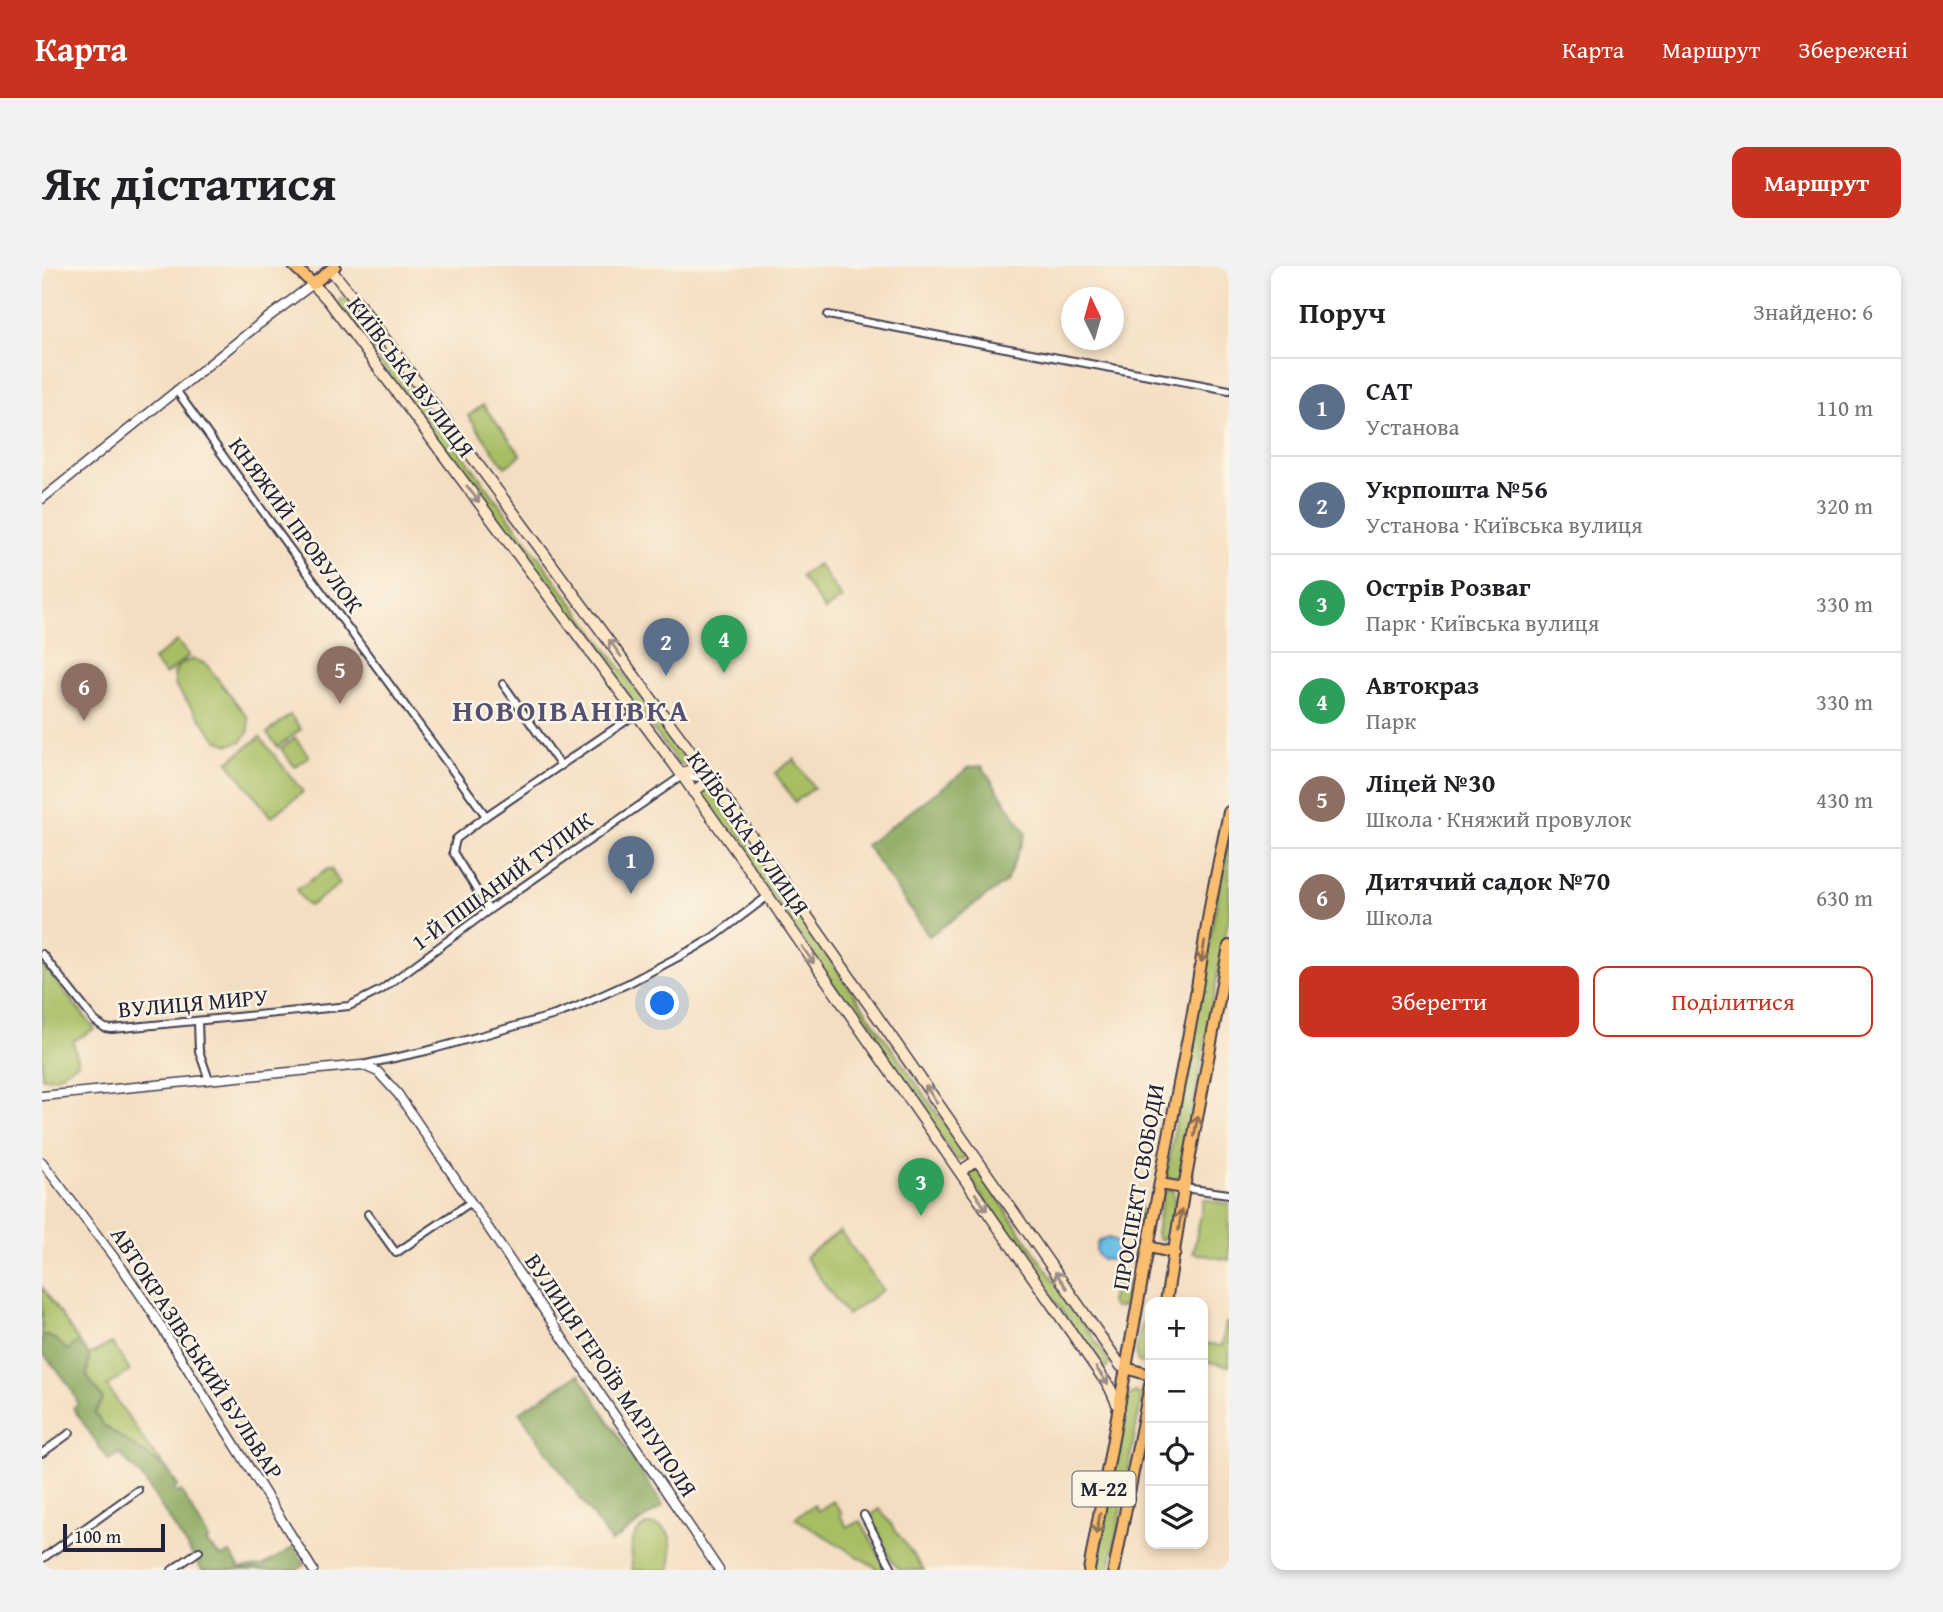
<!DOCTYPE html>
<html lang="uk">
<head>
<meta charset="utf-8">
<style>
	body { margin:0; font-family:"Gentium Book Plus",serif; background:#f2f2f2; color:#202124 }
	.controls { position:absolute; right:21px; bottom:21px; display:grid; overflow:hidden; border-radius:14px; box-shadow:0 4px 10px #0003 }
	.controls button { width:63px; height:63px; display:grid; place-items:center; padding:0; border:0; border-bottom:2px solid #e0e0e0; background:#fff; color:#202124; font:35px sans-serif }
	.compass { position:absolute; left:1019px; top:21px; width:63px; height:63px; border-radius:50%; background:#fff; box-shadow:0 4px 10px #0003; rotate:355deg }
	.scale { position:absolute; left:21px; bottom:18px; width:102px; box-sizing:border-box; padding-left:7px; border:4px solid #22223b; border-top:0; font-size:19px; line-height:24px; white-space:nowrap; color:#22223b; -webkit-text-stroke:5px #fcf5e5; paint-order:stroke }
	.you { position:absolute; left:621px; top:738px; width:24px; height:24px; margin:-18px; border:5px solid #fff; border-radius:50%; background:#1a73e8; box-shadow:0 0 0 10px #1a73e833 }
	.badge { display:grid; place-items:center; width:46px; height:46px; border-radius:50%; background:#c8321e; color:#fff; font-size:23px; font-weight:700 }
	.pin { position:absolute; translate:-50% -58px; filter:drop-shadow(0 2px 4px #0008) }
	.pin::after { content:''; position:absolute; top:37px; width:24px; height:21px; background:inherit; clip-path:polygon(0 0,100% 0,50% 100%) }
	.list { margin:0; padding:0; list-style:none }
	h2 { display:flex; justify-content:space-between; align-items:center; height:91px; margin:0; padding:0 28px; font-size:30px }
	h2 small { font-size:23px; font-weight:400; color:#757577 }
	.list li { display:grid; grid-template-columns:46px 1fr auto; gap:21px; align-items:center; box-sizing:border-box; height:98px; padding:0 28px; border-top:2px solid #e0e0e0 }
	.list b { display:block; font-size:26px; white-space:nowrap }
	.list p { margin:0; font-size:23px; white-space:nowrap; color:#757577 }
	.list em { font-size:23px; font-style:normal; color:#757577 }
	.actions { display:flex; gap:14px; padding:21px 28px }
	.actions a { flex:1; padding:16px 0; border:2px solid #c8321e; border-radius:14px; text-align:center; font-size:24px; color:#c8321e }
	.actions .main { background:#c8321e; color:#fff }
	.icon { flex:none; width:38px; height:38px; fill:none; stroke:currentColor; stroke-width:2; stroke-linecap:round; stroke-linejoin:round }
	.map { position:relative; flex:none; width:1187px; height:1304px; overflow:hidden; border-radius:14px }
	header { display:flex; align-items:center; gap:42px; box-sizing:border-box; height:98px; padding:0 35px; background:#c8321e; color:#fff }
	header strong { font-size:33px }
	nav { display:flex; gap:38px; margin-inline-start:auto; font-size:24px }
	.intro { display:flex; align-items:center; justify-content:space-between; box-sizing:border-box; height:168px; padding:0 42px }
	h1 { margin:0; font-size:49px }
	.button { padding:18px 32px; border-radius:14px; background:#c8321e; color:#fff; font-size:24px; font-weight:700 }
	main { display:flex; gap:42px; padding:0 42px }
	aside { flex:1; background:#fff; border-radius:14px; box-shadow:0 4px 10px #0003 }
	.map>svg:first-child { display:block }
	.green { fill:#a7be63; stroke:#64704f; stroke-width:2 }
	.forest { fill:#85a559; stroke:#54644a; stroke-width:2 }
	.water { fill:#68bde4; stroke:#457090; stroke-width:2 }
	.lines { fill:none; stroke-linecap:round; stroke-linejoin:round }
	.minor-casing { stroke:#423e4f; stroke-width:10 }
	.tertiary-casing { stroke:#423e4f; stroke-width:11 }
	.secondary-casing { stroke:#423e4f; stroke-width:13 }
	.primary-casing { stroke:#423e4f; stroke-width:14 }
	.trunk-casing { stroke:#423e4f; stroke-width:14 }
	.minor { stroke:#fff; stroke-width:6 }
	.tertiary { stroke:#fff; stroke-width:8 }
	.secondary { stroke:#fde5c5; stroke-width:10 }
	.primary { stroke:#fbbd6e; stroke-width:10 }
	.trunk { stroke:#fbbd6e; stroke-width:10 }
	.oneway { stroke:#9a8d87 }
	.oneway2 { stroke:#8e7054 }
	.labels { text-anchor:middle; stroke-width:5; stroke-linejoin:round; paint-order:stroke }
	.shield { fill:#fcf5e5; stroke:#63616e; stroke-width:2 }
	.shield-label { font-size:21px; font-weight:bold; fill:#22223b }
	.street-label { font-size:23px; fill:#22223b; stroke:#fcf5e5 }
	.district-label { font-size:30px; font-weight:bold; letter-spacing:2px; fill:#545074; stroke:#fcf5e5 }
</style>
</head>
<body>
<header>
<strong>Карта</strong>
<nav><a>Карта</a><a>Маршрут</a><a>Збережені</a></nav>
</header>
<div class="intro"><h1>Як дістатися</h1><a class="button">Маршрут</a></div>
<main>
<div class="map">
<svg width="1187" height="1304" viewBox="0 0 1187 1304">
	<rect width="100%" height="100%" fill="#fcf5e5"/>
	<filter id="ink" filterUnits="userSpaceOnUse"><feTurbulence type="fractalNoise" baseFrequency=".0143" numOctaves="2"/><feDisplacementMap in="SourceGraphic" scale="14" xChannelSelector="R" yChannelSelector="G"/><feConvolveMatrix kernelMatrix="1 2 1 2 8 2 1 2 1" color-interpolation-filters="sRGB"/></filter>
	<filter id="wash" filterUnits="userSpaceOnUse"><feTurbulence type="fractalNoise" baseFrequency=".00686" numOctaves="4" result="noise"/><feDisplacementMap in="SourceGraphic" scale="28" xChannelSelector="R" yChannelSelector="G"/><feGaussianBlur stdDeviation="1.57" result="paint"/><feColorMatrix in="noise" values="0 0 0 0 0 0 0 0 0 0 0 0 0 0 0 0 0 1.4 0 .05"/><feComposite in="paint" operator="in"/></filter>
	<g filter="url(#wash)">
		<rect width="100%" height="100%" fill="#f4dec1"/>
		<path class="green" d="M300,32L306,33L645,492L644,498L640,499L636,497L296,39L297,34Z
			M441,139L479,189L463,201L426,150Z
			M776,298L800,332L783,344L759,310Z
			M135,375L147,390L123,409L111,394Z
			M152,393L164,398L206,452L207,465L200,475L187,479L175,474L134,421L132,408L135,402L140,397Z
			M248,449L259,463L236,481L225,467Z
			M218,471L261,526L229,551L186,496Z
			M253,472L267,490L253,501L239,483Z
			M752,493L772,522L753,536L733,507Z
			M664,521L668,522L923,887L921,893L917,894L914,893L658,528V526Z
			M1187,569V650L1138,910L1134,914H1128L1124,910Z
			M286,603H289L298,618L267,640L265,639L255,626V623Z
			M0,698L53,763L31,775L36,797L14,811L0,812Z
			M931,904L937,905L1067,1095L1066,1101L1062,1102L1058,1100L927,911L928,907Z
			M1130,923C1136,935 1130,959 1125,971L1118,974L1115,971L1114,967L1120,930L1124,924Z
			M1162,933L1187,938V994L1151,987Z
			M1093,939L1099,942L1095,966L1091,967L1085,963L1083,956L1088,940Z
			M798,965L841,1024L805,1049L763,991Z
			M1080,1009L1086,1011V1014L1081,1041L1072,1042L1068,1036L1075,1010Z
			M0,1021L37,1076L26,1085L15,1074L0,1068Z
			M1103,1056H1108V1086L1106,1094L1101,1097L1096,1096C1092,1086 1096,1064 1103,1056Z
			M1184,1057L1187,1058V1100L1161,1095V1077L1180,1080Z
			M70,1077L88,1105L65,1120L108,1183L125,1203L61,1159L53,1147L45,1110L47,1089Z
			M1093,1126L1099,1130V1135L1068,1304H1054L1086,1132L1089,1128Z
			M791,1235L800,1247L798,1249L805,1261L819,1255L845,1304H838L753,1252L772,1239L776,1245Z
			M838,1243L882,1304H857L849,1294L828,1250Z
			M605,1259C635,1257 629,1283 629,1304H590C590,1286 585,1268 605,1259Z"/>
		<path class="forest" d="M940,500L984,567L964,616L887,670L824,579L928,501Z
			M0,1068L15,1074L25,1084L37,1076L47,1089L45,1110L61,1133L53,1147L61,1159L125,1203L136,1220L132,1223L135,1227L139,1225L167,1273L164,1276L179,1291L188,1287L198,1302L220,1300L252,1281L263,1299L255,1304H160L102,1214L78,1188L67,1195L31,1142L36,1138C29,1118 14,1102 0,1087Z
			M537,1108L621,1240L569,1276L477,1146Z"/>
		<path class="water" d="M1054 983a11 11 0 1 1 22 0a11 11 0 1 1-22 0Z"/>
	</g>
	<g filter="url(#ink)">
		<g class="lines">
			<defs>
				<path id="minor" d="M786,49L1187,124
					M134,124L235,265L444,550
					M461,418L519,500
					M447,644L411,586L414,573L444,550L594,448
					M0,688L53,755L63,762L70,763L307,740L339,724L447,644L640,510L667,513
					M156,755L157,785L167,814
					M320,799L384,785L513,749L534,741L587,717L653,682L673,670L726,630
					M1142,922L1187,928
					M326,948L354,987L429,936
					M0,1187L28,1167
					M822,1249L851,1304
					M0,1293L96,1224
					M130,1304L157,1285"/>
				<path id="tertiary" d="M0,233L216,59L271,18
					M0,830L320,799L336,806L356,828L677,1304
					M0,896L83,1006L110,1046L271,1304"/>
				<path id="secondary" d="M289,4L320,42L680,528L1079,1100L1084,1102
					M271,18L286,34L353,124L632,498L726,630L1068,1122L1077,1142
					M640,510L657,497
					M651,526L669,513
					M918,906L935,894"/>
				<path id="primary" d="M252,0L271,18L293,0"/>
				<path id="trunk" d="M1118,918L1142,922
					M1107,981L1133,987
					M1124,1036L1142,922L1187,680
					M1084,1102L1108,1109
					M1047,1304L1120,905L1151,746L1169,635L1187,546
					M1072,1304L1108,1119"/>
			</defs>
			<use href="#minor" class="minor-casing"/>
			<use href="#tertiary" class="tertiary-casing"/>
			<use href="#secondary" class="secondary-casing"/>
			<use href="#primary" class="primary-casing"/>
			<use href="#trunk" class="trunk-casing"/>
			<use href="#minor" class="minor"/>
			<use href="#tertiary" class="tertiary"/>
			<use href="#secondary" class="secondary"/>
			<use href="#primary" class="primary"/>
			<use href="#trunk" class="trunk"/>
		</g>
		<defs><path id="oneway-shaft" d="M-6 0H5M1.5-3L5.5 0L1.5 3" fill="none" stroke-width="1.6" stroke-linecap="round" stroke-linejoin="round" transform="scale(1.75)"/></defs>
		<g class="oneway">
			<use href="#oneway-shaft" transform="translate(431 228) rotate(53)"/>
			<use href="#oneway-shaft" transform="translate(573 382) rotate(-126)"/>
			<use href="#oneway-shaft" transform="translate(766 689) rotate(56)"/>
			<use href="#oneway-shaft" transform="translate(889 828) rotate(-125)"/>
			<use href="#oneway-shaft" transform="translate(939 936) rotate(56)"/>
			<use href="#oneway-shaft" transform="translate(1019 1014) rotate(-125)"/>
			<use href="#oneway-shaft" transform="translate(1060 1110) rotate(55)"/>
		</g>
		<g class="oneway2">
			<use href="#oneway-shaft" transform="translate(1161 686) rotate(99)"/>
			<use href="#oneway-shaft" transform="translate(1154 860) rotate(-81)"/>
			<use href="#oneway-shaft" transform="translate(1138 954) rotate(-82)"/>
			<use href="#oneway-shaft" transform="translate(1056 1258) rotate(101)"/>
		</g>
	</g>
	<g class="labels">
		<rect class="shield" x="1030.5" y="1205.5" width="63" height="35" rx="5"/>
		<g class="shield-label">
			<text x="1062" y="1230">М-22</text>
		</g>
		<g class="street-label">
			<text transform="translate(369 111) rotate(53)" y="8">КИЇВСЬКА ВУЛИЦЯ</text>
			<text transform="translate(254 259) rotate(54)" y="8">КНЯЖИЙ ПРОВУЛОК</text>
			<text transform="translate(706 567) rotate(55)" y="8">КИЇВСЬКА ВУЛИЦЯ</text>
			<text transform="translate(460 615) rotate(-36)" y="8">1-Й ПІЩАНИЙ ТУПИК</text>
			<text transform="translate(151 737) rotate(-5)" y="8">ВУЛИЦЯ МИРУ</text>
			<text transform="translate(1096 921) rotate(-80)" y="8">ПРОСПЕКТ СВОБОДИ</text>
			<text transform="translate(155 1087) rotate(57)" y="8">АВТОКРАЗІВСЬКИЙ БУЛЬВАР</text>
			<text transform="translate(569 1109) rotate(56)" y="8">ВУЛИЦЯ ГЕРОЇВ МАРІУПОЛЯ</text>
		</g>
		<g class="district-label">
			<text x="529" y="455">НОВОІВАНІВКА</text>
		</g>
	</g>
</svg>
<div class="controls">
<button>+</button>
<button>−</button>
<button><svg class="icon" aria-label="locate" viewBox="0 0 24 24"><circle cx="12" cy="12" r="6"/><path d="M12 2v4M12 18v4M2 12h4M18 12h4"/></svg></button>
<button><svg class="icon" aria-label="layers" viewBox="0 0 24 24"><path d="M12 4l9 5-9 5-9-5zM3 14l9 5 9-5"/></svg></button>
</div>
<svg class="compass" viewBox="-18 -18 36 36"><path d="M0-13l5 13h-10z" fill="#e53935"/><path d="M0 13l5-13h-10z" fill="#757577"/></svg>
<div class="scale">100 m</div>
<div class="you"></div>
<div class="pin badge" style="left:589px;top:628px;background:#5c6f8a">1</div>
<div class="pin badge" style="left:624px;top:410px;background:#5c6f8a">2</div>
<div class="pin badge" style="left:879px;top:950px;background:#2e9e5b">3</div>
<div class="pin badge" style="left:682px;top:407px;background:#2e9e5b">4</div>
<div class="pin badge" style="left:298px;top:438px;background:#8d6e63">5</div>
<div class="pin badge" style="left:42px;top:455px;background:#8d6e63">6</div>
</div>
<aside>
<h2>Поруч<small>Знайдено: 6</small></h2>
<ul class="list">
<li><span class="badge" style="background:#5c6f8a">1</span><div><b>САТ</b><p>Установа</p></div><em>110 m</em></li>
<li><span class="badge" style="background:#5c6f8a">2</span><div><b>Укрпошта №56</b><p>Установа · Київська вулиця</p></div><em>320 m</em></li>
<li><span class="badge" style="background:#2e9e5b">3</span><div><b>Острів Розваг</b><p>Парк · Київська вулиця</p></div><em>330 m</em></li>
<li><span class="badge" style="background:#2e9e5b">4</span><div><b>Автокраз</b><p>Парк</p></div><em>330 m</em></li>
<li><span class="badge" style="background:#8d6e63">5</span><div><b>Ліцей №30</b><p>Школа · Княжий провулок</p></div><em>430 m</em></li>
<li><span class="badge" style="background:#8d6e63">6</span><div><b>Дитячий садок №70</b><p>Школа</p></div><em>630 m</em></li>
</ul>
<div class="actions"><a class="main">Зберегти</a><a>Поділитися</a></div>
</aside>
</main>
</body>
</html>
